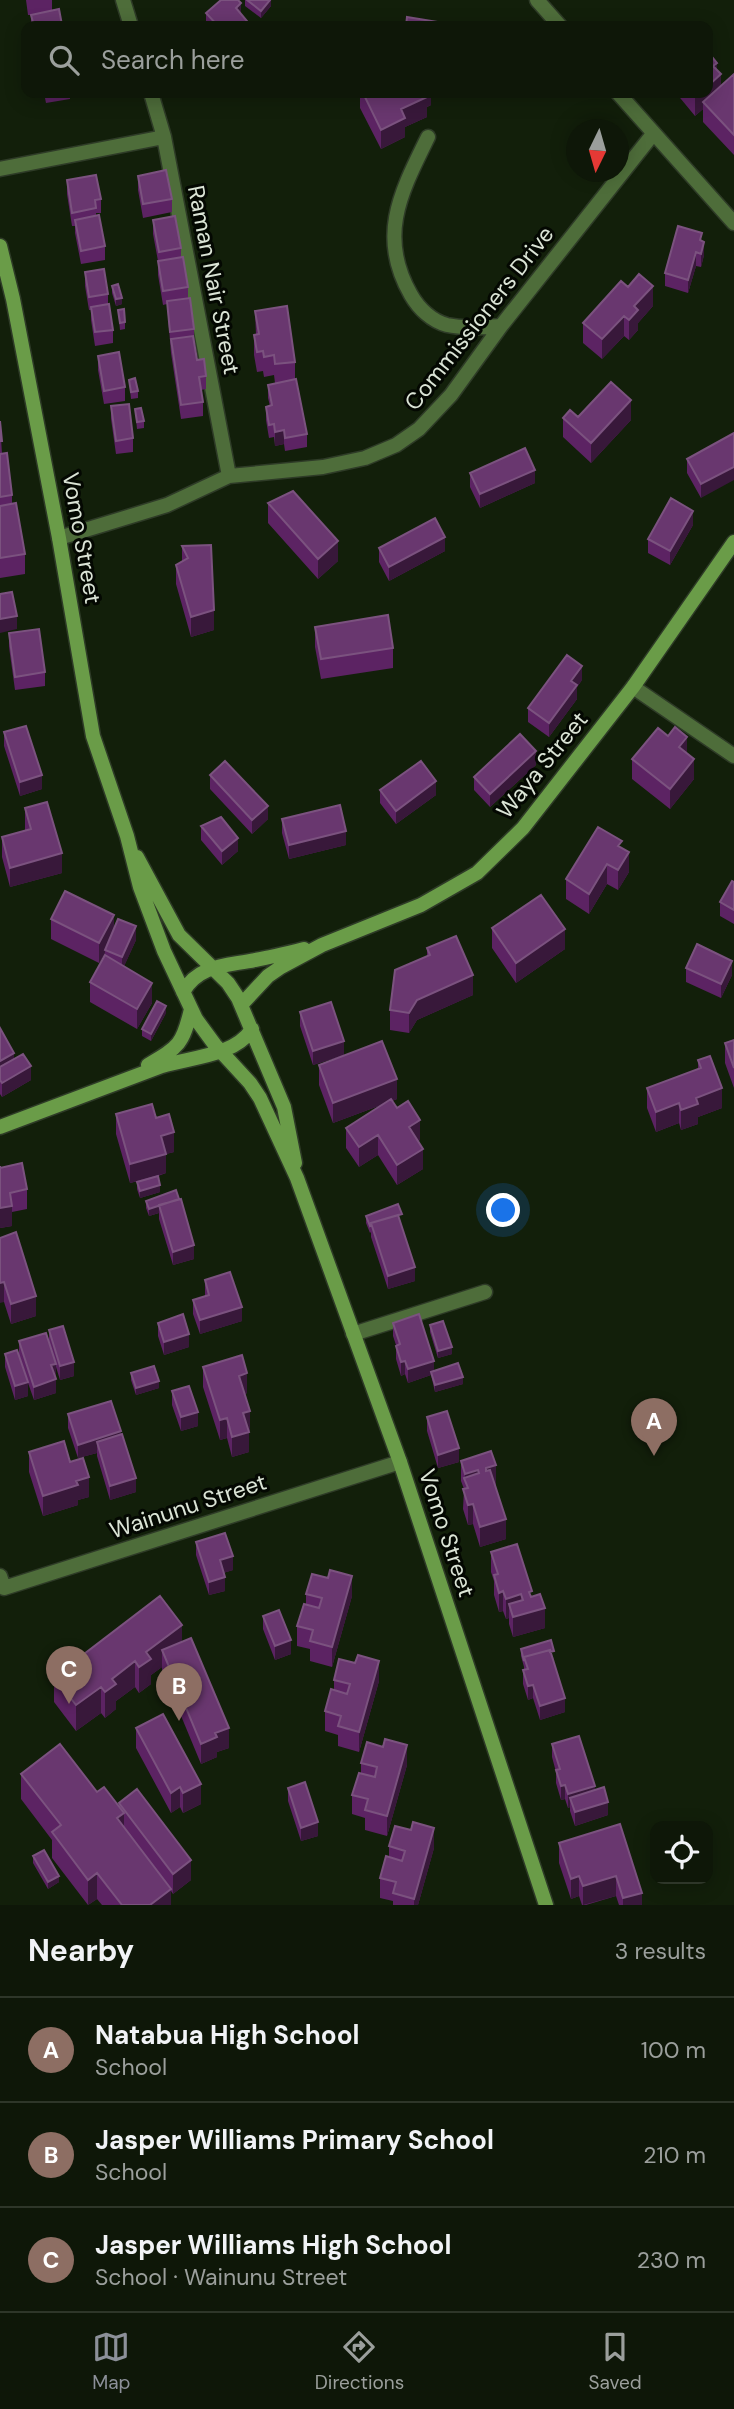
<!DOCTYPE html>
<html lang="en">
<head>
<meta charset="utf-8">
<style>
	body { margin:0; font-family:"DM Sans",sans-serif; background:#172012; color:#f1f3f6 }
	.controls { position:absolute; right:21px; bottom:21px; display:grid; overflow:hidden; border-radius:14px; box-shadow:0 4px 18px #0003 }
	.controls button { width:63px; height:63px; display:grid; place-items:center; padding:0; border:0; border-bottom:2px solid #2e3629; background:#0e1708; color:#f1f3f6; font:35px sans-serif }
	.compass { position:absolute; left:566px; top:119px; width:63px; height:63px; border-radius:50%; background:#0e1708; box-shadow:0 4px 18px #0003; rotate:185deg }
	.you { position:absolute; left:504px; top:1211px; width:24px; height:24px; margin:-18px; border:5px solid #fff; border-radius:50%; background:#1a73e8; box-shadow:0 0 0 10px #1a73e833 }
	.badge { display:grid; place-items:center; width:46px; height:46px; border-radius:50%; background:#8c9099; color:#fff; font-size:23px; font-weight:700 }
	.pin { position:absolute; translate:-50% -58px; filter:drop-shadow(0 2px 4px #0008) }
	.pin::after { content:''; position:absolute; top:37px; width:24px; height:21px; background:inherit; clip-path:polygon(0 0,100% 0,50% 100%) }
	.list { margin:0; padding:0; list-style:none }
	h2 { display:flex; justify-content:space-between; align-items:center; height:91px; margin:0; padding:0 28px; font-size:30px }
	h2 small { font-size:23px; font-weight:400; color:#9b9f9c }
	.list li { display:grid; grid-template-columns:46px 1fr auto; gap:21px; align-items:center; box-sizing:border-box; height:105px; padding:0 28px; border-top:2px solid #2e3629 }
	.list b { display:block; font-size:26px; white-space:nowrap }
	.list p { margin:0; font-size:23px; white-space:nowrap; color:#9b9f9c }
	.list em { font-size:23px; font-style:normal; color:#9b9f9c }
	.icon { flex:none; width:38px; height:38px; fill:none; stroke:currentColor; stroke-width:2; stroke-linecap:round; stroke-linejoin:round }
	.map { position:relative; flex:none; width:734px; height:1905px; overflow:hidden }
	.search { position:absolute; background:#0e1708; box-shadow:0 4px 18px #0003; left:21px; right:21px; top:21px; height:77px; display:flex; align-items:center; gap:18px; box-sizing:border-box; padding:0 24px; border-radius:14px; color:#9b9f9c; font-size:26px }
	.sheet { height:406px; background:#0e1708 }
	nav { display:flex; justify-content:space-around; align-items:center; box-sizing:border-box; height:98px; border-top:2px solid #2e3629; background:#0e1708; font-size:19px; color:#9b9f9c }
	nav a { display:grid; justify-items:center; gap:4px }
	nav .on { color:#8c9099 }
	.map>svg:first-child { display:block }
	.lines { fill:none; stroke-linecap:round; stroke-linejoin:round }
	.minor-casing { stroke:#2e3b27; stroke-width:17 }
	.secondary-casing { stroke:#2e3b27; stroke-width:17 }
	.minor { stroke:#4e6d3a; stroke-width:14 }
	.secondary { stroke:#6a9c48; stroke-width:14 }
	.wall { fill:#5c2363 }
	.shaded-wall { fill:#38183a }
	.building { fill:#69376f; stroke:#7b527f; stroke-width:2 }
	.labels { text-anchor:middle; stroke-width:6; stroke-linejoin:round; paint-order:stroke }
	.street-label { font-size:23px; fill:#dbe4d6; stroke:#040802 }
</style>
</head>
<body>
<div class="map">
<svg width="734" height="1905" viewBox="0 0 734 1905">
	<rect width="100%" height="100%" fill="#121f0a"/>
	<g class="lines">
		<defs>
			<path id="minor" d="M123,0L131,26
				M537,0L560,26
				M151,93L164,137L229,476
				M618,93L734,223
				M428,137C401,192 377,236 411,295C419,309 432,321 447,325C465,329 483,327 501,326
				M0,169L164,137
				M59,538L167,505L229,476L323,467L365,458L396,445L419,429L451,395L501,326L653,134
				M633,687L734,756
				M353,1334L485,1292
				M0,1576L4,1588L400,1462"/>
			<path id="secondary" d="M0,246L13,299L59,538L93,736L127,836L140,887L164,951L196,1019L215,1045L250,1083L260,1098L297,1178L400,1462L546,1905
				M137,857L179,935L228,983L238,998L284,1107L295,1163
				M183,992C199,964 227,966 255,960C272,957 288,953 304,949
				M241,1005L268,976L281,967L322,945L421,905L477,873L523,828L633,687L734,542
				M148,1065C179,1047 183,1044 191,1009
				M0,1127L162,1066C192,1057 235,1056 252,1029"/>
		</defs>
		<use href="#minor" class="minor-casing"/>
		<use href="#secondary" class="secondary-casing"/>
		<use href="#minor" class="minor"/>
		<use href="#secondary" class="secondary"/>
	</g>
	<path class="wall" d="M26,0H52V11L62,26H31V15H28Z
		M245,0H271V6L261,18L245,6Z
		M206,13L241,14L240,26H206Z
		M710,54L717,70L721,86L734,74V155L703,122V109L695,116L676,93H708Z
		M44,93H70V99L46,103Z
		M360,93H431V105L427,107V117L405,127V137L381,149L360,108Z
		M138,176L172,199V212L143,218L138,190Z
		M67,180L101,199V213H96V216L105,246V260L81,264L75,233V226H72L67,194Z
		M153,220L181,248V258L188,287V298L194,329V337L197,360L206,376V389L201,390L203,402V416L181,419L171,353L167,304L163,305L158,275V261L153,234Z
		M702,241L704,255L701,267L696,266L688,293L665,286V273Z
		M85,272L108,294V305L113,330V343L95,346L91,320V310H89L85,286Z
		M112,286L122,304L116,306L112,293Z
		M653,306L638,323V330L629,340L624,336L602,359L583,343V323Z
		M118,310L125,322V329L120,330Z
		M255,311L295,362V379L307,434V447L285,451L284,444L275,446L274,437L269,438L266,420V407L270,406L268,398V385L275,383L274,375L264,377L263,371L257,372L254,355V335H256Z
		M98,356L125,387V401L104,404L98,370Z
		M129,380L138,391V398L131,399Z
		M111,406L133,438V452L116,454L111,419Z
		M135,409L144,421V428L137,429Z
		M563,418L631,420L591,463L563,437Z
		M0,421L2,454L12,495V503L25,554V574L0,578Z
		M734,433L701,498L687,473V459Z
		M470,473L535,483L480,508L470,487Z
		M268,503L338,561L318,579L268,523Z
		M693,525L670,565L648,553V539Z
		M211,545L214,630L191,637L176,584V565L182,561V546Z
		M379,548L445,551L389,581L379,562Z
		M315,627L393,648V668L321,679L315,647Z
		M9,633L45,672V686L15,690L9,647Z
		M582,680L577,687V699L549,737L528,722V708Z
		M4,732L42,789L20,796L4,746Z
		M687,753L694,779L670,809L632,779V759Z
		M536,765L490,807L474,790V777Z
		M210,775L268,819L252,834L210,789Z
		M380,790L436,795L396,824L380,803Z
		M25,808L62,873L10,887L2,857V837L25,831Z
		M282,819L346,845L289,859L282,833Z
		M201,826L238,851L222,865L201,840Z
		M622,848L629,872L618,890L607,884L589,914L566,899V879Z
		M734,882V924L720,916V902Z
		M51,919L114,929L136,940L124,966L152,1003L137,1029L90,1002V982L105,956V953L99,963L51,939Z
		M492,928L565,949L516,983L492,948Z
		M427,948L473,995L417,1020L409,1033L390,1030V1010L427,956Z
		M686,968L732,975L721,998L686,982Z
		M300,1012L344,1055L313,1065L300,1026Z
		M166,1013L151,1041L142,1036V1029Z
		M0,1028L14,1059L31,1080L2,1097L0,1094Z
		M734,1040V1088L725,1063V1043Z
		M698,1060L722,1108L698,1117V1124L681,1130L679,1123L656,1132L647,1108V1088L698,1069Z
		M319,1065L397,1099L392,1101L420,1140L418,1141L423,1169L397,1185L378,1155L359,1167L346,1148V1128L384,1104L333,1123L319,1085Z
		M116,1114L156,1118L174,1152L166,1154V1173L158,1176L160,1192L140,1198L137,1189V1182L154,1177L130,1183L116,1134Z
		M0,1166V1168L27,1189V1209L12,1212V1226L0,1228Z
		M176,1190L194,1259L173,1265L159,1219V1213L149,1216L146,1208V1201Z
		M366,1216L402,1221H400L415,1281L388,1289L371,1237V1232L370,1233L366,1223Z
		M0,1238L36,1316L11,1324L4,1302Z
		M205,1280L242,1321L200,1334L193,1314V1300L205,1297Z
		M158,1323L189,1347L164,1355L158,1336Z
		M393,1323L434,1371L463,1384L435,1392L431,1375L408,1383L405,1374L401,1376L396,1359V1345L393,1336Z
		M430,1325L452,1354L438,1358L430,1332Z
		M49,1330L74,1376L60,1380L56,1367V1393L34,1400L28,1383V1396L15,1400L5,1367V1354H19V1341H49Z
		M203,1367L247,1393L245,1394L250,1431H249V1452L232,1457L227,1438L220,1440L203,1387Z
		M131,1373L159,1388L136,1395L131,1380Z
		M172,1391L198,1426L181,1431L172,1405Z
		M68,1414L121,1435L136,1492L110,1500L97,1456V1453L78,1458L68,1428Z
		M427,1417L459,1462L438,1468L427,1431Z
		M491,1451L496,1485H495L506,1539L480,1547L473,1524L468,1525L463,1509L464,1489L461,1481V1461Z
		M29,1452L70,1462L89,1497L78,1500V1505L43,1516L29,1472Z
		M196,1542L233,1570L223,1573L225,1591L209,1595L196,1555Z
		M491,1552L532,1597L545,1628L513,1637L509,1624V1618L506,1619L503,1611L499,1612L494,1595V1581L491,1572Z
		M328,1578L352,1596L332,1667L310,1661V1649L297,1646V1626L306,1605V1594Z
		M263,1616L291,1654L275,1660L263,1629Z
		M182,1641L229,1748L217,1752V1757L201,1764L162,1670V1667L151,1675V1684L139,1693L135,1687L116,1701V1709L105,1718L101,1713L76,1731L54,1702V1677Z
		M521,1649L554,1658L552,1659L565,1712L540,1720L533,1698L528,1700L523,1684V1670H524V1667L521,1656Z
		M334,1680L379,1681L359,1752L338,1746V1735L325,1731V1711L334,1690Z
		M136,1728L201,1804L183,1813L180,1807L171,1813L136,1748Z
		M552,1744L595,1790L608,1815L575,1826L570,1811V1807L568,1808L565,1799L561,1800L556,1783V1772L552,1757Z
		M383,1747L407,1765L387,1836L365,1830V1818L352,1814V1795L361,1773V1763Z
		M21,1774L97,1792L119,1807V1803L191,1880L173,1894L171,1891V1905H102L97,1899L88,1905L52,1858V1840L21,1799Z
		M288,1788L318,1836L301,1841L288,1801Z
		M620,1824L642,1905H619L616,1896L586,1905H582L579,1896L571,1899L559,1863V1843Z
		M389,1846L434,1848L418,1905H393V1901L380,1898V1878L389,1857Z
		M33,1856L59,1882L48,1889L33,1863Z"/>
	<path class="shaded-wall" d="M271,0V6L261,18V11Z
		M241,3V17L236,8Z
		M717,63V78L721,74V94L703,102V109L695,116V96L700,93H708V86L713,66Z
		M423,93H431V105L427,107V117L405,127V137L381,149V130L401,109Z
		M704,242V255L701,267V254Z
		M696,252V266L688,293V280Z
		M653,286V306L638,323V330L629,340V320L634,306Z
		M122,298V304L116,306V299Z
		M624,316V336L602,359V339Z
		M631,400V420L591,463V443Z
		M284,430V444L275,446V432Z
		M734,454V480L701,498V484Z
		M535,470V483L480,508V494Z
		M693,511V525L670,565V551Z
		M445,537V551L389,581V567Z
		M338,541V561L318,579V559Z
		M214,610V630L191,637V617Z
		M17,616V629L0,633V619Z
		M582,666V680L577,687V699L549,737V723L571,681Z
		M687,737V757L679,747Z
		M536,751V765L490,807V794Z
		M694,759V779L670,809V789Z
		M42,775V789L20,796V782Z
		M436,781V795L396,824V811Z
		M268,806V819L252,834V820Z
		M346,831V845L289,859V845Z
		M238,838V851L222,865V851Z
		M629,852V872L618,890V870Z
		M62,853V873L10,887V868Z
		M607,864V884L589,914V894Z
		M114,915V935L105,950V953L99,963V943Z
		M136,926V940L122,971V957Z
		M565,929V949L516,983V963Z
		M732,961V975L721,998V984Z
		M473,975V995L417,1020L409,1033V1013L417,1000Z
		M152,983V1003L137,1029V1009Z
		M166,1006V1013L151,1041V1034Z
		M344,1041V1055L313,1065V1051Z
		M14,1053V1067L0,1075V1061Z
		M31,1066V1080L2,1097V1083Z
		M397,1079V1099L333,1123V1103Z
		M722,1088V1108L698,1117V1124L681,1130V1110L696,1098Z
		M679,1103V1123L656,1132V1112Z
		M420,1120V1140L409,1147V1127Z
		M174,1132V1152L166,1154V1173L130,1183V1164L161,1136Z
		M378,1135V1155L359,1167V1147Z
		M423,1149V1169L397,1185V1165Z
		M160,1185V1192L140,1198V1191Z
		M12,1206V1226L0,1228V1208Z
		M159,1206V1213L149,1216V1209Z
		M194,1245V1259L173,1265V1252Z
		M415,1267V1281L388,1289V1276Z
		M4,1282V1302L0,1303V1283Z
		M36,1296V1316L11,1324V1304Z
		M242,1307V1321L200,1334V1320Z
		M189,1334V1347L164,1355V1342Z
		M452,1347V1354L438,1358V1351Z
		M405,1361V1374L401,1376V1362Z
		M434,1361V1374L431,1372V1375L408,1383V1369Z
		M74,1362V1376L60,1380V1366Z
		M56,1364V1377L51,1379V1365Z
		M247,1373V1393L239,1396V1376Z
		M463,1377V1384L435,1392V1385Z
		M56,1379V1393L34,1400V1387Z
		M159,1381V1388L136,1395V1388Z
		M28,1382V1396L15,1400V1386Z
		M250,1411V1431L243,1433V1413Z
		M198,1412V1426L181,1431V1417Z
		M227,1418V1438L220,1440V1420Z
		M121,1431V1445L97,1442V1453L78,1458V1445Z
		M249,1432V1452L232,1457V1437Z
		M459,1448V1462L438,1468V1455Z
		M496,1465V1485L486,1488V1468Z
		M478,1470V1490L468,1488L465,1481V1474Z
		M89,1477V1497L78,1500V1505L43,1516V1496L76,1481Z
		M136,1478V1492L110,1500V1486Z
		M473,1504V1524L468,1525V1505Z
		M506,1519V1539L480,1547V1527Z
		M233,1556V1570L220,1574V1560Z
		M352,1576V1596L332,1667V1647Z
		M225,1577V1591L209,1595V1582Z
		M503,1591V1611L499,1612V1593Z
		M521,1594V1614L509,1604V1618L506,1619V1599Z
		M545,1608V1628L513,1637V1617Z
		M182,1625V1651L162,1650V1667L151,1675V1684L139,1693V1667L146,1652Z
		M291,1640V1654L275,1660V1646Z
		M135,1661V1687L116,1701V1709L105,1718V1692L112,1679Z
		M379,1661V1681L359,1752V1732Z
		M533,1685V1698L528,1700V1686Z
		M101,1687V1713L76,1731V1705Z
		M565,1698V1712L540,1720V1706Z
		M229,1728V1748L217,1752V1757L201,1764V1744L215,1733Z
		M407,1745V1765L387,1836V1816Z
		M201,1784V1804L183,1813V1793Z
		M565,1785V1799L561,1800V1786Z
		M595,1786V1800L570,1798V1807L568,1808V1794Z
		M180,1787V1807L171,1813V1793Z
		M608,1802V1815L575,1826V1812Z
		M124,1813V1839L117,1818Z
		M318,1822V1836L301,1841V1828Z
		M434,1828V1848L418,1905H414V1899Z
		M191,1860V1880L173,1894V1874Z
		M97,1873V1899L88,1905V1880Z
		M59,1876V1882L48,1889V1882Z
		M579,1876V1896L571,1899V1879Z
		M616,1876V1896L583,1905V1886Z
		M171,1889V1905H150Z
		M642,1893V1905H623V1898Z"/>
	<path class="building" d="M221,0H238L241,3L236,8L247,21L240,26H218L206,13Z
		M247,0H270L261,11Z
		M59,9L62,25L57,26H34L31,15Z
		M407,17L450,24L449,26H406Z
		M708,52L717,63L713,66L721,74L708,86Z
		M734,74V135L703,102Z
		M363,93H425L427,97L401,109L405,118L381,130Z
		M166,170L172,199L143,204L138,176Z
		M96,175L101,199L95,200L96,208L72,213L67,180Z
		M99,215L105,246L81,251L75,220Z
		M175,216L181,248L159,252L153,220Z
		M678,226L702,233L700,240L704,242L701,254L696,252L688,280L665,273Z
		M183,257L188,287L163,291L158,261Z
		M104,269L108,294L89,297L85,272Z
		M639,274L653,286L634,306L638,310L629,320L624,316L602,339L583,323L621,281L628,287Z
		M118,284L122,298L116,299L112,286Z
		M190,298L194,329L170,332L167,301Z
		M109,304L113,330L95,332L91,307Z
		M287,306L295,362L275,364L274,355L264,357L263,351L257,352L254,335L259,334L255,311Z
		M124,309L125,322L120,323L118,310Z
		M193,336L197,360L204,359L206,376L199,377L203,402L181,405L171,339Z
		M119,352L125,387L104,391L98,356Z
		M135,378L138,391L131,392L129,380Z
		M296,379L307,434L285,438L284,430L275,432L274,424L269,425L266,407L272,405L268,385Z
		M611,382L631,400L591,443L563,418L570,410L578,417Z
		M129,404L133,438L116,441L111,406Z
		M141,408L144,421L137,422L135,409Z
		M0,421L2,441H0Z
		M734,433V467L701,484L687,459Z
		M525,448L535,470L480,494L470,473Z
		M7,453L12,495L0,497V454Z
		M293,491L338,541L318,559L268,503Z
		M671,498L693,511L670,551L648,539Z
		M16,503L25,554L0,558V506Z
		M435,518L445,537L389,567L379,548Z
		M211,545L214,610L191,617L176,565L188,558L182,546Z
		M12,592L17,616L0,619V594Z
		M388,615L393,648L321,659L315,627Z
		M39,629L45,672L15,677L9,633Z
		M567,655L582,666L571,681L577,685L549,723L528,708Z
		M26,726L42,775L20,782L4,732Z
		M675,727L687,737L679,747L694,759L670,789L632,759L658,728L668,736Z
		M520,734L536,751L490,794L474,777Z
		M225,761L268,806L252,820L210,775Z
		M421,761L436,781L396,811L380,790Z
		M47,802L62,853L10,868L2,837L31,829L25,808Z
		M340,805L346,831L289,845L282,819Z
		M221,817L238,838L222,851L201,826Z
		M598,827L622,841L618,846L629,852L618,870L607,864L589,894L566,879Z
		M732,881L734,882V910L720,902Z
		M65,891L114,915L99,943L51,919Z
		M541,895L565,929L516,963L492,928Z
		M118,919L136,926L122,957L105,950Z
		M456,936L473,975L417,1000L409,1013L390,1010L395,970L430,955L427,948Z
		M697,944L732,961L721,984L686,968Z
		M105,955L152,983L137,1009L90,982Z
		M157,1001L166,1006L151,1034L142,1029Z
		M331,1002L344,1041L313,1051L300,1012Z
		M0,1028L14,1053L0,1061Z
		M734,1040V1068L725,1043Z
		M382,1041L397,1079L333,1103L319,1065Z
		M23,1054L31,1066L2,1083L0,1080V1067Z
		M710,1056L722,1088L696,1098L698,1104L681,1110L679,1103L656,1112L647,1088L701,1068L698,1060Z
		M391,1099L397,1108L408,1101L420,1120L409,1127L423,1149L397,1165L378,1135L359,1147L346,1128Z
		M152,1104L156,1118L169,1114L174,1132L161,1136L166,1154L130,1164L116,1114Z
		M22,1163L27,1189L10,1193L12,1206L0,1208V1166V1168Z
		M158,1176L160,1185L140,1191L137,1182Z
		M176,1190L179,1199L149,1209L146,1201Z
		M181,1199L194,1245L173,1252L159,1205Z
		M398,1204L402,1214L371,1223V1225L370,1226L366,1216Z
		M398,1215L415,1267L388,1276L371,1223Z
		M16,1232L36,1296L11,1304L4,1282L0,1283V1238Z
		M230,1272L242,1307L200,1320L193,1300L209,1295L205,1280Z
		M183,1314L189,1334L164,1342L158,1323Z
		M419,1314L434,1361L408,1369L405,1361L401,1362L396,1346L400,1344L393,1323Z
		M443,1321L452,1347L438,1351L430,1325Z
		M63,1326L74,1362L60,1366L49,1330Z
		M46,1333L56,1364L51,1365L56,1379L34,1387L19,1341Z
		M17,1350L28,1382L15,1386L5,1354Z
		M242,1355L247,1373L239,1376L250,1411L243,1413L249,1432L232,1437L227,1418L220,1420L203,1367Z
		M458,1363L463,1377L435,1385L431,1372Z
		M154,1366L159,1381L136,1388L131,1373Z
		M189,1386L198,1412L181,1417L172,1391Z
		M111,1401L121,1431L78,1445L68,1414Z
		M447,1411L459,1448L438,1455L427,1417Z
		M122,1434L136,1478L110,1486L97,1442Z
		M64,1441L70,1462L83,1458L89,1477L76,1481L78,1485L43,1496L29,1452Z
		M491,1451L496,1465L486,1468V1471L490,1470L506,1519L480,1527L473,1504L468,1505L463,1489L468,1488L464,1478L479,1473L478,1470L465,1474L461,1461Z
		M225,1533L233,1556L220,1560L225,1577L209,1582L196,1542Z
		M517,1544L532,1591L529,1592L531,1597L540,1594L545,1608L513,1617L509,1604L523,1600L521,1594L506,1599L503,1591L499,1593L494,1575L498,1574L491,1552Z
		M330,1570L352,1576L332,1647L310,1641L313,1630L297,1626L304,1604L319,1608L322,1598L306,1594L312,1574L328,1578Z
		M160,1596L182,1625L146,1652L151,1659L139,1667L135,1661L112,1679L116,1684L105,1692L101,1687L76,1705L54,1677Z
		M279,1610L291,1640L275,1646L263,1616Z
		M191,1638L229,1728L215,1733L217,1737L201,1744L162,1650Z
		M551,1640L554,1651L550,1652V1650L524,1657V1661L521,1649Z
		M550,1650L565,1698L540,1706L533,1685L528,1686L523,1670L528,1669L524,1657Z
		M358,1655L379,1661L359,1732L338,1726L341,1716L325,1711L331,1689L347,1694L350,1684L334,1680L339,1659L355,1663Z
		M163,1714L201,1784L183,1793L180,1787L171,1793L136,1728Z
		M579,1736L595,1786L568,1794L565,1785L561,1786L556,1770L560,1769L552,1744Z
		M385,1739L407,1745L387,1816L365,1810L368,1799L352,1795L359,1773L375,1777L377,1767L361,1763L367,1742L383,1747Z
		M60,1744L97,1792L104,1787L124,1813L117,1818L171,1889L150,1905H122L97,1873L88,1880L52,1832L61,1825L21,1774Z
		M305,1782L318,1822L301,1828L288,1788Z
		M604,1787L608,1802L575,1812L570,1798Z
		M137,1789L191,1860L173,1874L119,1803Z
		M413,1822L434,1828L414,1899L393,1893L396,1882L380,1878L386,1856L402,1861L405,1851L389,1846L395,1826L411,1830Z
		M620,1824L642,1893L623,1898L616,1876L583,1886L579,1876L571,1879L559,1843Z
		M44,1850L59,1876L48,1882L33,1856Z"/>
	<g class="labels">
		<g class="street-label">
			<text transform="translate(214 280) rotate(79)" y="8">Raman Nair Street</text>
			<text transform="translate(479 318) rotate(-52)" y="8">Commissioners Drive</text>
			<text transform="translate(82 538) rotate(80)" y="8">Vomo Street</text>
			<text transform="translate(542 765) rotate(-51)" y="8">Waya Street</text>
			<text transform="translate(188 1506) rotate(-18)" y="8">Wainunu Street</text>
			<text transform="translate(447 1533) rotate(72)" y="8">Vomo Street</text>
		</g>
	</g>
</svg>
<div class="controls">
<button><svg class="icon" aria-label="locate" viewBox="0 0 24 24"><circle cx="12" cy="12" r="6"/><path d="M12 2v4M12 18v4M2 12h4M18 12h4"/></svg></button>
</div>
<svg class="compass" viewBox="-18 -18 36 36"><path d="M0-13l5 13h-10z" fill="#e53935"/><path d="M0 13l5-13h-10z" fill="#9b9f9c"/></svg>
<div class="you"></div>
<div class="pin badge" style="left:654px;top:1456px;background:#8d6e63">A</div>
<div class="pin badge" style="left:179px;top:1721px;background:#8d6e63">B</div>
<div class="pin badge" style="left:69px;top:1704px;background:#8d6e63">C</div>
<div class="search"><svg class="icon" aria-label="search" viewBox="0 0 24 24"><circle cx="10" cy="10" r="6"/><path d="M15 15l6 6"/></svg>Search here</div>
</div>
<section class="sheet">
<h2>Nearby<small>3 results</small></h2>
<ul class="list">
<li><span class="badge" style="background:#8d6e63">A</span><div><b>Natabua High School</b><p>School</p></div><em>100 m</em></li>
<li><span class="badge" style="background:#8d6e63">B</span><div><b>Jasper Williams Primary School</b><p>School</p></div><em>210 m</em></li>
<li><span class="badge" style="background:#8d6e63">C</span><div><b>Jasper Williams High School</b><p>School · Wainunu Street</p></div><em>230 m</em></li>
</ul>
</section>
<nav>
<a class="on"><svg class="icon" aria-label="map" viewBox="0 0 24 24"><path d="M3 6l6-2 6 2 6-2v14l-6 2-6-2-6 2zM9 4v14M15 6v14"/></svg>Map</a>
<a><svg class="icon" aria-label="directions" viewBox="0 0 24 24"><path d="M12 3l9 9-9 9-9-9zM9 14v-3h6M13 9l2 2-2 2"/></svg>Directions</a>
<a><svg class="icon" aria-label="saved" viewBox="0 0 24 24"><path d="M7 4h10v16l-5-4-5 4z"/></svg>Saved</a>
</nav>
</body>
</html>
